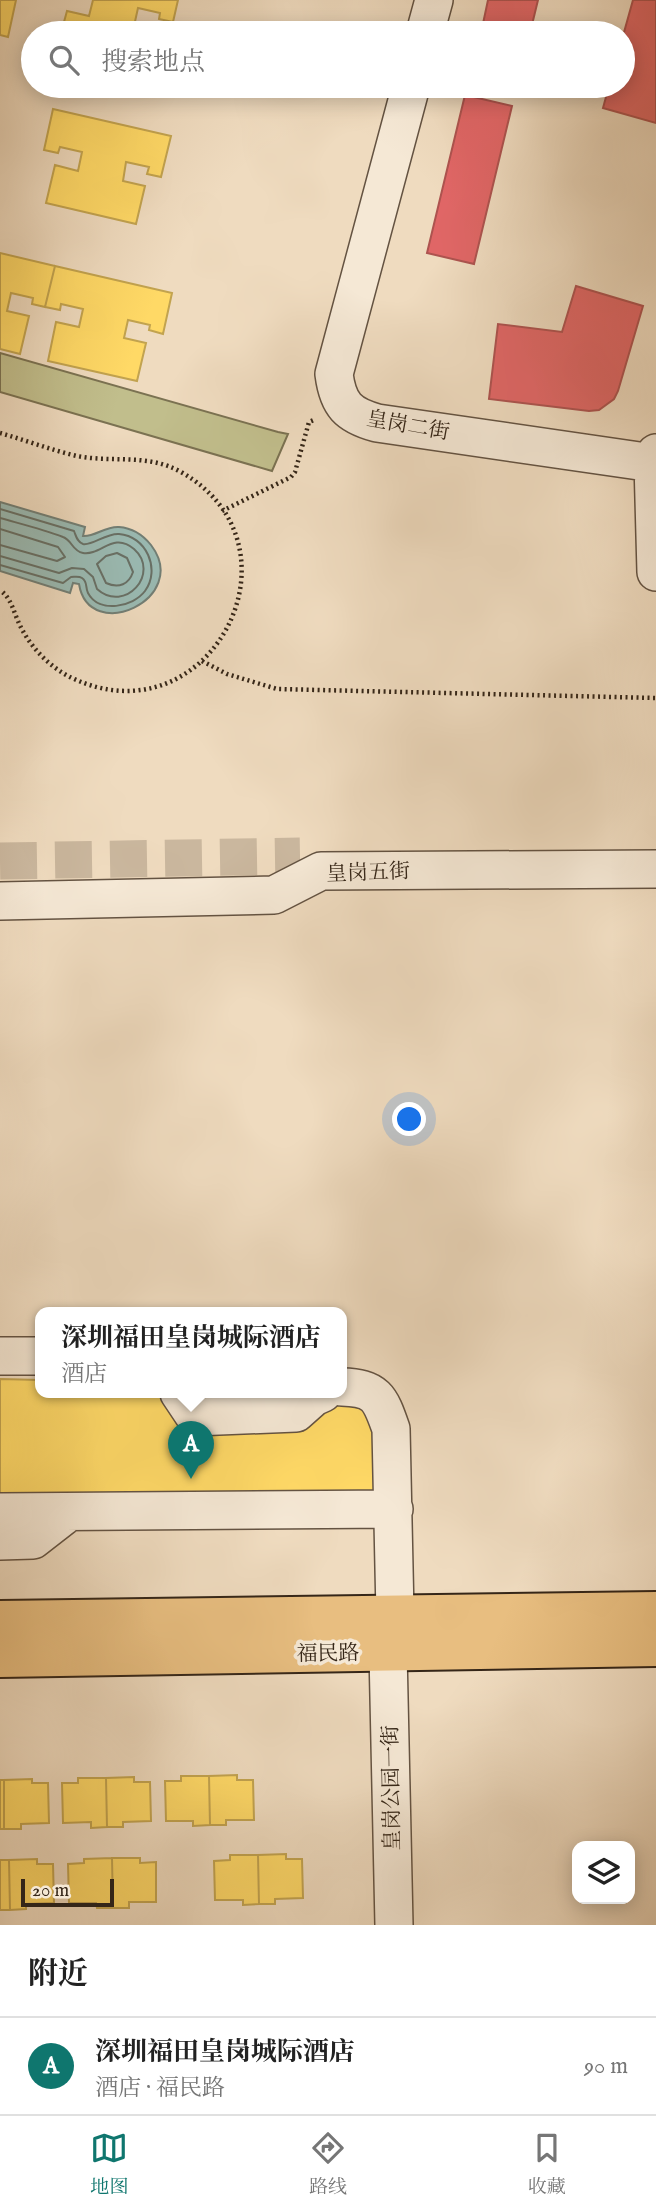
<!DOCTYPE html>
<html lang="zh">
<head>
<meta charset="utf-8">
<style>
	body { margin:0; font-family:"IM FELL English","Noto Serif SC",serif; background:#f2f2f2; color:#222 }
	.controls { position:absolute; right:21px; bottom:21px; display:grid; overflow:hidden; border-radius:14px; box-shadow:0 4px 18px #0003 }
	.controls button { width:63px; height:63px; display:grid; place-items:center; padding:0; border:0; border-bottom:2px solid #e0e0e0; background:#fff; color:#222; font:35px sans-serif }
	.scale { position:absolute; left:21px; bottom:18px; width:93px; box-sizing:border-box; padding-left:7px; border:4px solid #352618; border-top:0; font-size:19px; line-height:24px; white-space:nowrap; color:#352618; -webkit-text-stroke:5px #f5e8d5; paint-order:stroke }
	.you { position:absolute; left:410px; top:1120px; width:24px; height:24px; margin:-18px; border:5px solid #fff; border-radius:50%; background:#1a73e8; box-shadow:0 0 0 10px #1a73e833 }
	.badge { display:grid; place-items:center; width:46px; height:46px; border-radius:50%; background:#0f766e; color:#fff; font-size:23px; font-weight:700 }
	.pin { position:absolute; translate:-50% -58px; filter:drop-shadow(0 2px 4px #0008) }
	.pin::after { content:''; position:absolute; top:37px; width:24px; height:21px; background:inherit; clip-path:polygon(0 0,100% 0,50% 100%) }
	.popup { position:absolute; left:35px; top:1307px; width:312px; height:91px; box-sizing:border-box; display:grid; place-content:center; border-radius:14px; background:#fff; filter:drop-shadow(0 2px 5px #0005); font-size:23px; white-space:nowrap; color:#767676 }
	.popup b { font-size:26px; color:#222 }
	.popup::after { content:''; position:absolute; left:50%; top:100%; margin-left:-14px; border:14px solid transparent; border-top-color:#fff }
	.list { margin:0; padding:0; list-style:none }
	h2 { display:flex; justify-content:space-between; align-items:center; height:91px; margin:0; padding:0 28px; font-size:30px }
	h2 small { font-size:23px; font-weight:400; color:#767676 }
	.list li { display:grid; grid-template-columns:46px 1fr auto; gap:21px; align-items:center; box-sizing:border-box; height:98px; padding:0 28px; border-top:2px solid #e0e0e0 }
	.list b { display:block; font-size:26px; white-space:nowrap }
	.list p { margin:0; font-size:23px; white-space:nowrap; color:#767676 }
	.list em { font-size:23px; font-style:normal; color:#767676 }
	.icon { flex:none; width:38px; height:38px; fill:none; stroke:currentColor; stroke-width:2; stroke-linecap:round; stroke-linejoin:round }
	.map { position:relative; flex:none; width:656px; height:1925px; overflow:hidden }
	.search { position:absolute; background:#fff; box-shadow:0 4px 18px #0003; left:21px; right:21px; top:21px; height:77px; display:flex; align-items:center; gap:18px; box-sizing:border-box; padding:0 24px; border-radius:38px; color:#767676; font-size:26px }
	.sheet { height:189px; background:#fff }
	nav { display:flex; justify-content:space-around; align-items:center; box-sizing:border-box; height:98px; border-top:2px solid #e0e0e0; background:#fff; font-size:19px; color:#767676 }
	nav a { display:grid; justify-items:center; gap:4px }
	nav .on { color:#0f766e }
	.map>svg:first-child { display:block }
	.green { fill:#c1be8c; stroke:#7b7252; stroke-width:2 }
	.water { fill:#9abbb4; stroke:#727f76; stroke-width:2 }
	.homes { fill:#ffd966; stroke:#c2a34f; stroke-width:2 }
	.shops { fill:#e06666; stroke:#ad534f; stroke-width:2 }
	.lines { fill:none; stroke-linecap:round; stroke-linejoin:round }
	.shore { stroke:#687066; stroke-width:2 }
	.minor-tunnel { stroke:#cab79e; stroke-width:37; stroke-dasharray:37 18; stroke-linecap:butt }
	.minor-casing { stroke:#645342; stroke-width:40 }
	.major-casing { stroke:#352618; stroke-width:42 }
	.path { stroke:#352618; stroke-width:4.5; stroke-dasharray:2 3.5; stroke-linecap:butt }
	.minor { stroke:#f5e8d5; stroke-width:37 }
	.major { stroke:#e8be80; stroke-width:38 }
	.labels { text-anchor:middle; stroke-width:7; stroke-linejoin:round; paint-order:stroke }
	.street-label { font-size:21px; fill:#352618; stroke:#f5e8d5 }
</style>
</head>
<body>
<div class="map">
<svg width="656" height="1925" viewBox="0 0 656 1925">
	<rect width="100%" height="100%" fill="#efdbbf"/>
	<filter id="stains"><feTurbulence type="fractalNoise" baseFrequency=".00286" numOctaves="4"/><feColorMatrix values="0 0 0 0 .2 0 0 0 0 .09 0 0 0 0 .02 0 0 0 .5 -.17"/></filter>
	<radialGradient id="worn" r=".72"><stop offset=".6" stop-color="#630" stop-opacity="0"/><stop offset="1" stop-color="#630" stop-opacity=".3"/></radialGradient>
	<path class="green" d="M0,353L278,432L288,434L272,471L0,392Z"/>
	<path class="water" d="M0,502L85,527L83,536C95,537 105,526 119,527C132,528 143,535 151,545C192,599 89,645 79,584L73,583L70,593L0,571Z"/>
	<path class="homes" d="M0,0H16L8,37L0,35Z
		M93,0H178L173,22L159,19L160,13L138,8L134,26L156,31V33H61L67,11L89,16Z
		M53,109L171,136L161,177L147,174L149,167L126,162L123,181L145,186L136,224L46,203L55,165L78,171L82,152L60,147L58,153L44,150Z
		M0,253L55,266L45,307L32,304L33,298L11,293L7,311L29,316L20,354L0,349Z
		M55,266L172,293L163,334L149,330L150,325L128,320L124,338L146,343L137,381L48,361L56,322L79,327L83,309L61,304L60,310L45,307Z
		M0,1379L40,1380V1393H158L184,1428L341,1401L362,1405L380,1432L383,1527L0,1530Z
		M237,1775V1780H253L254,1820H226V1825H210L209,1776Z
		M181,1776H209L210,1825L193,1826V1821H166L165,1781H181Z
		M134,1777V1782H150L151,1821L123,1822V1827H107L106,1778Z
		M78,1778H106L107,1827L91,1828V1822L63,1823L62,1783H78Z
		M32,1779V1783H48L49,1823L21,1824V1829H4V1780Z
		M0,1780H4V1829H0Z
		M286,1854V1859H302L303,1898L275,1899V1904H259L258,1855Z
		M230,1855H258L259,1904L243,1905V1900H215L214,1861L230,1860Z
		M112,1858H140V1863L156,1862V1902H129V1908H113Z
		M112,1858L113,1908H97L96,1903H69L68,1864L84,1863V1859Z
		M37,1859V1864H53L54,1903L26,1904V1909L10,1910L9,1860Z
		M0,1860H9L10,1910H0Z"/>
	<path class="shops" d="M488,0H538L530,33H481Z
		M633,0H656V123L603,108L609,86H623V36Z
		M465,95L512,106L474,264L427,253Z
		M576,286L643,306L618,391L614,399L599,410L589,411L489,399L498,324L562,332Z"/>
	<g class="lines">
		<path class="shore" d="M0,509L74,531C76,536 77,542 83,544C92,546 106,533 119,534C146,536 161,569 145,591C133,607 99,614 88,593C85,587 88,582 82,578C79,576 75,577 71,577L63,583L0,565
			M0,518C21,524 42,529 63,537C72,540 72,551 83,553C101,556 113,531 134,549C161,573 125,614 97,589L93,577L84,569L72,568L59,573L0,556
			M0,529L58,547L65,557L57,561L0,545
			M117,553L127,558L133,572C129,584 119,589 106,583L97,564L106,556Z"/>
		<path class="minor-tunnel" d="M0,861L300,856"/>
		<defs>
			<path id="minor" d="M425,33L434,0
				M411,86L334,374C338,405 348,415 377,423L653,463
				M656,453L653,463L656,572
				M0,901L274,895L321,871L656,869
				M0,1356H40
				M342,1387C376,1388 380,1397 391,1429L395,1614
				M179,1393L195,1417L296,1413L314,1397L323,1393
				M0,1512L394,1509
				M0,1541L33,1540L69,1512
				M388,1652L394,1925"/>
			<path id="major" d="M0,1620L656,1611
				M0,1658L656,1647"/>
		</defs>
		<use href="#minor" class="minor-casing"/>
		<use href="#major" class="major-casing"/>
		<path class="path" d="M0,433C25,440 51,450 77,456C112,463 147,453 181,472C312,546 210,743 72,678C49,667 28,645 18,621C13,610 11,598 0,590
			M222,511L291,477L295,472L309,422L316,419
			M202,661L227,674L277,689L656,698"/>
		<use href="#minor" class="minor"/>
		<use href="#major" class="major"/>
	</g>
	<g class="labels">
		<g class="street-label">
			<text transform="translate(408 425) rotate(10)" y="7">皇岗二街</text>
			<text transform="translate(368 872) rotate(-2)" y="7">皇岗五街</text>
			<text transform="translate(328 1653) rotate(-1)" y="7">福民路</text>
			<text transform="translate(391 1788) rotate(-91)" y="7">皇岗公园一街</text>
		</g>
	</g>
	<rect width="100%" height="100%" filter="url(#stains)"/>
	<rect width="100%" height="100%" fill="url(#worn)"/>
</svg>
<div class="controls">
<button><svg class="icon" aria-label="layers" viewBox="0 0 24 24"><path d="M12 4l9 5-9 5-9-5zM3 14l9 5 9-5"/></svg></button>
</div>
<div class="scale">20 m</div>
<div class="you"></div>
<div class="pin badge" style="left:191px;top:1479px">A</div>
<div class="popup"><b>深圳福田皇岗城际酒店</b>酒店</div>
<div class="search"><svg class="icon" aria-label="search" viewBox="0 0 24 24"><circle cx="10" cy="10" r="6"/><path d="M15 15l6 6"/></svg>搜索地点</div>
</div>
<section class="sheet">
<h2>附近<small></small></h2>
<ul class="list">
<li><span class="badge">A</span><div><b>深圳福田皇岗城际酒店</b><p>酒店 · 福民路</p></div><em>90 m</em></li>
</ul>
</section>
<nav>
<a class="on"><svg class="icon" aria-label="map" viewBox="0 0 24 24"><path d="M3 6l6-2 6 2 6-2v14l-6 2-6-2-6 2zM9 4v14M15 6v14"/></svg>地图</a>
<a><svg class="icon" aria-label="directions" viewBox="0 0 24 24"><path d="M12 3l9 9-9 9-9-9zM9 14v-3h6M13 9l2 2-2 2"/></svg>路线</a>
<a><svg class="icon" aria-label="saved" viewBox="0 0 24 24"><path d="M7 4h10v16l-5-4-5 4z"/></svg>收藏</a>
</nav>
</body>
</html>
